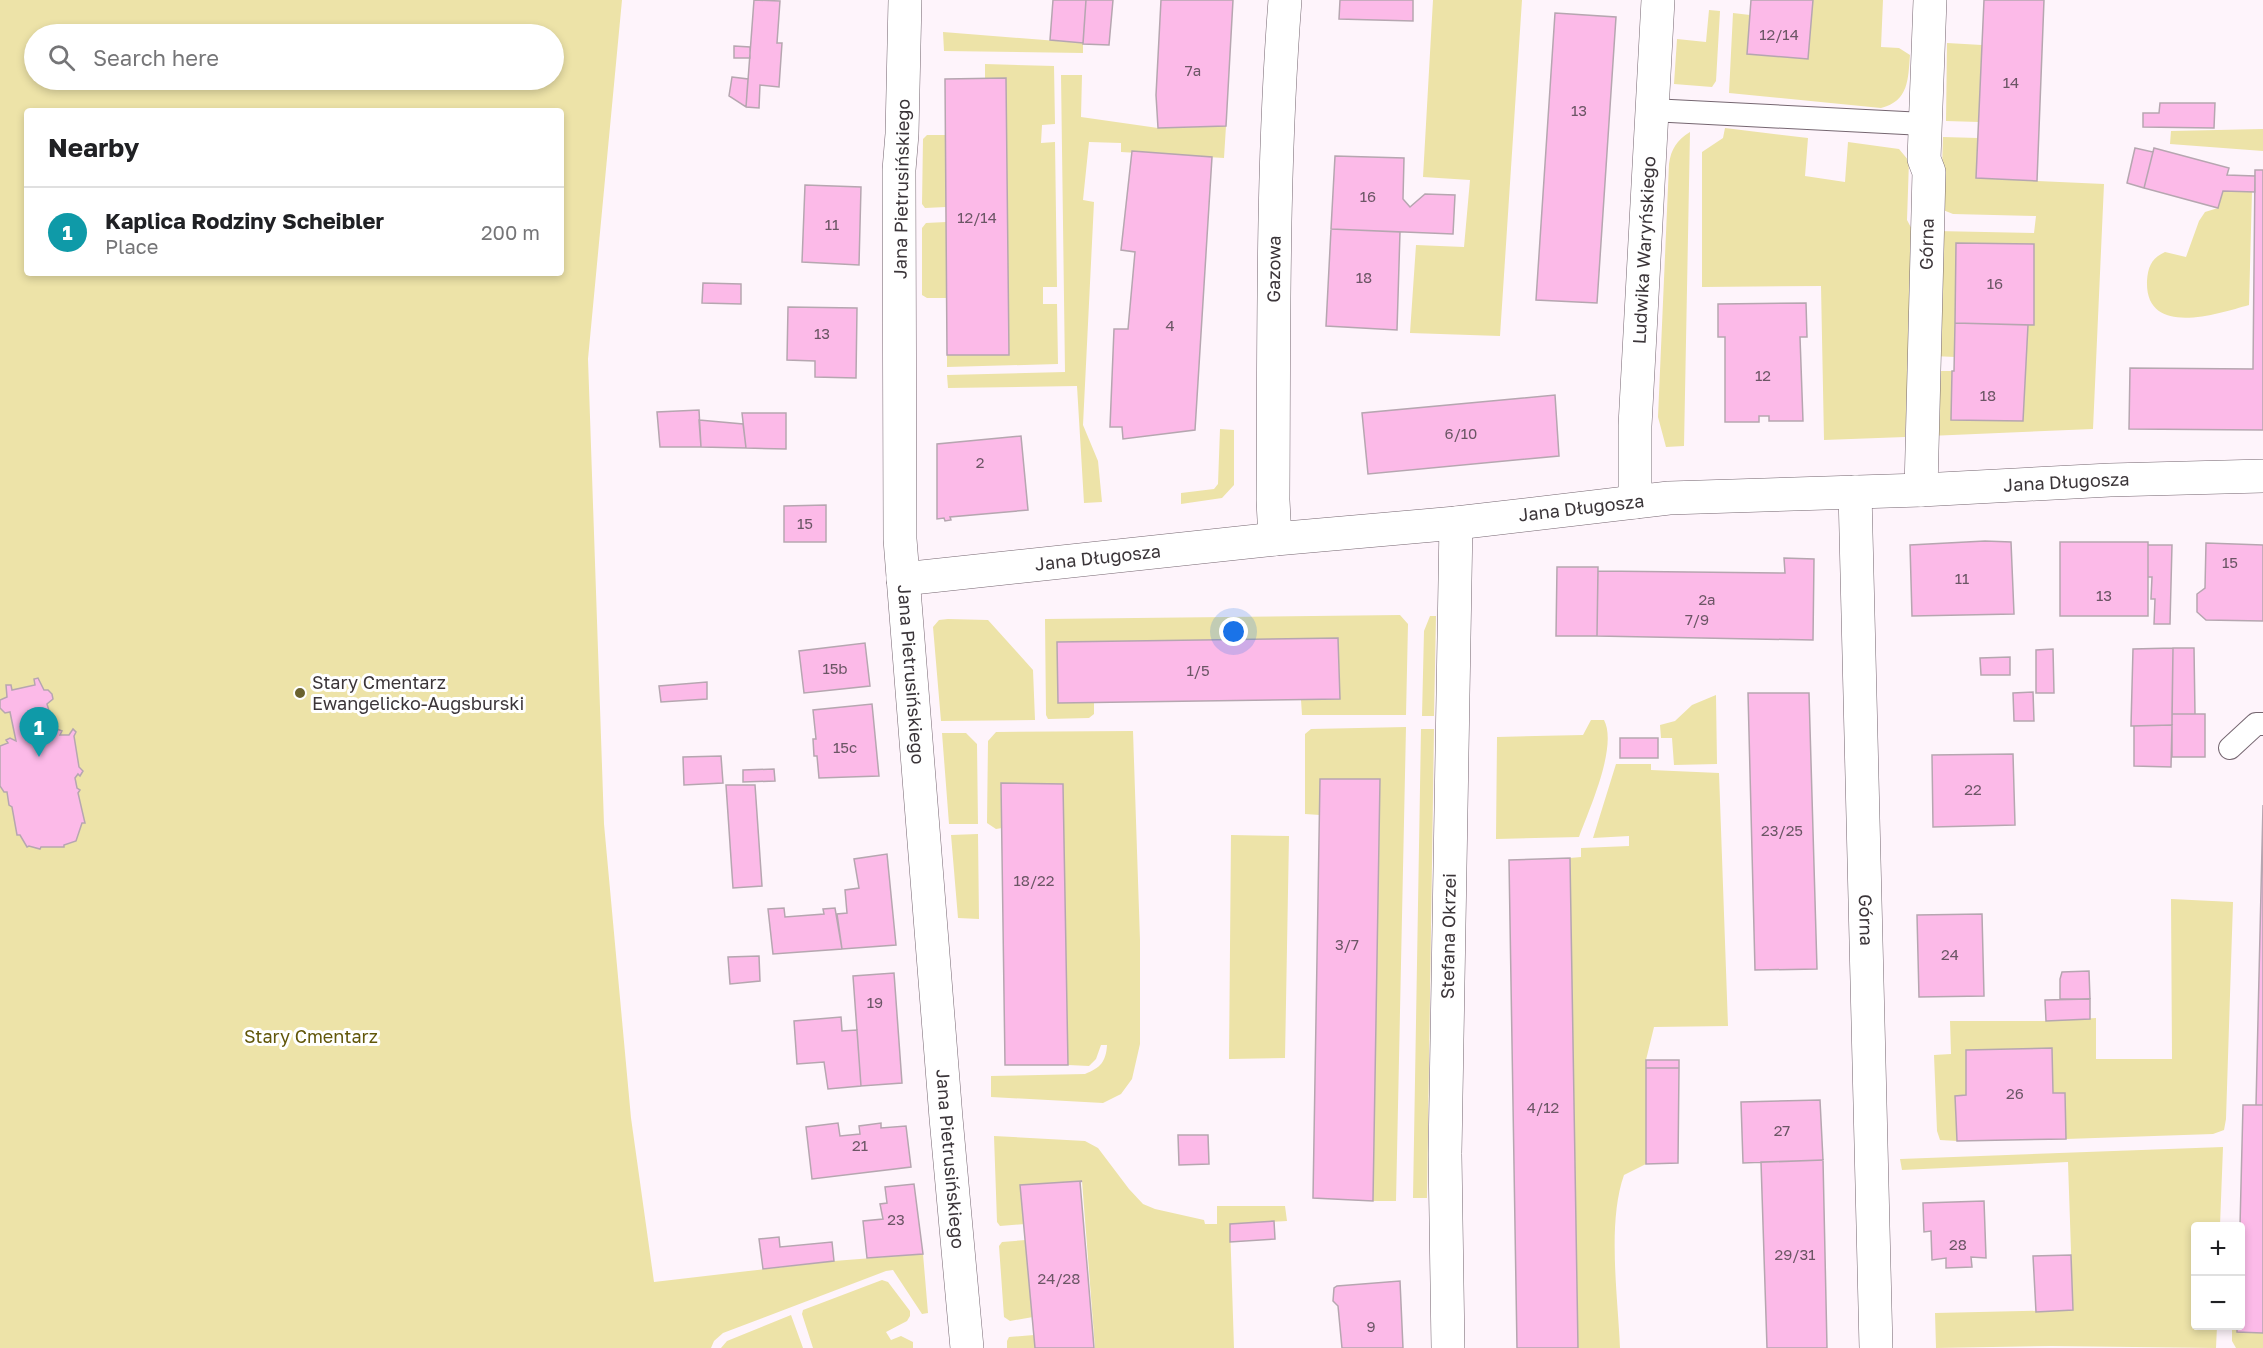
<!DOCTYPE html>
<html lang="en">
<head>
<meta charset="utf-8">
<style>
	body { margin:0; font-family:"Golos Text",sans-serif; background:#f6f6f6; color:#202124 }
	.controls { position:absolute; right:18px; bottom:18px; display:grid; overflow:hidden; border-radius:6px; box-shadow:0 3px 9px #0003 }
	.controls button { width:54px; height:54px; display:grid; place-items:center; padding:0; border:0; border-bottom:2px solid #e0e0e0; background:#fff; color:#202124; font:30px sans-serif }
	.you { position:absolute; left:1234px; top:632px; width:21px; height:21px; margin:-15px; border:4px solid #fff; border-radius:50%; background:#1a73e8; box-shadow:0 0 0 9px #1a73e833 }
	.badge { display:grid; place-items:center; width:39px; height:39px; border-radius:50%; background:#db2777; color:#fff; font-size:20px; font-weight:700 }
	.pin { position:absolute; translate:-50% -50px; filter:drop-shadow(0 2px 3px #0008) }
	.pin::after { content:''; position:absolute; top:32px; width:21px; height:18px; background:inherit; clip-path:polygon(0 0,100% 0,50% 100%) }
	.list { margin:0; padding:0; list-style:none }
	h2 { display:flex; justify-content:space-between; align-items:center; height:78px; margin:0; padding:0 24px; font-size:26px }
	h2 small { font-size:20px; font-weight:400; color:#757577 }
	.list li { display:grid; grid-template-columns:39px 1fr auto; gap:18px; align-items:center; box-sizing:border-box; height:90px; padding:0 24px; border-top:2px solid #e0e0e0 }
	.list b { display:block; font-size:22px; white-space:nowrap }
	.list p { margin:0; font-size:20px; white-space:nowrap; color:#757577 }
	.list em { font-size:20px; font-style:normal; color:#757577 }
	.icon { flex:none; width:33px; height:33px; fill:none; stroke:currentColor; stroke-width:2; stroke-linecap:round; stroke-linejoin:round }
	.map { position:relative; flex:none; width:2263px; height:1348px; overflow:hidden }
	.search { position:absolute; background:#fff; box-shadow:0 3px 9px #0003; left:24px; top:24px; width:540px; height:66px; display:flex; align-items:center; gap:15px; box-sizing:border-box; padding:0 21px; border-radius:33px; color:#757577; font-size:22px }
	.panel { position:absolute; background:#fff; box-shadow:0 3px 9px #0003; left:24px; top:108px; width:540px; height:168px; border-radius:6px }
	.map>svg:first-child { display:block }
	.green { fill:#ede3a8; fill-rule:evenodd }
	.building { fill:#fcbae8; stroke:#b6a6b0; stroke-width:1.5 }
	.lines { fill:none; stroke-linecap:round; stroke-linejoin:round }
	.lane-casing { stroke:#756670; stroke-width:24 }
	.street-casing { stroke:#756670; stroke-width:34 }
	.lane { stroke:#fff; stroke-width:22 }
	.street { stroke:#fff; stroke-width:33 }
	.poi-dot { fill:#6a622e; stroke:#fff; stroke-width:2 }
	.labels { text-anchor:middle; stroke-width:6; stroke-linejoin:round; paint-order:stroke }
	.number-label { font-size:15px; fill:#6b5665 }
	.street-label { font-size:18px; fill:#3b3539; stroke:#fff }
	.poi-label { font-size:18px; fill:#3b3539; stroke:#fff; text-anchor:start }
	.park-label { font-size:18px; fill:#62570a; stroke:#fff }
</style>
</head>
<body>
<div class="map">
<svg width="2263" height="1348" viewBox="0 0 2263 1348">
	<rect width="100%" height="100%" fill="#fef4fb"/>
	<path class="green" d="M0,0H622L588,359L604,824L631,1118L654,1282L834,1261L923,1254L928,1313L922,1314L893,1270L886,1271L723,1333L714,1341L711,1348H0ZM34,34H554V80H34ZM27,111H561V273H27Z
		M1433,0H1522L1500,336L1410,333L1416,245L1464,247L1470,180L1423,177Z
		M1813,0H1883L1881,47L1899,48L1910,55C1908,79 1909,101 1881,108L1729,93L1733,13L1750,15L1747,54L1808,59Z
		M1709,10L1720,11L1716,81L1712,87L1674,84L1677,39L1706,42Z
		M943,32L1083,43V53L944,51Z
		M1947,43L1982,45L1979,122L1946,121Z
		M985,64L1054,66L1055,124L1042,125L1041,143L1055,142L1057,287H1043V304H1057L1058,364L947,367V355H1008L1005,78H985Z
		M1061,75H1082L1081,117L1158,128L1226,126L1224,158L1121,152V143L1089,142L1083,200L1094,202L1083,425L1098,461L1102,502L1084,503L1077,386L948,388L947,375L1065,372Z
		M1725,128L1808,138L1805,176L1845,182L1848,142L1899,149L1909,161L1907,220L1915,235L1905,437L1824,440L1821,286L1702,287V152L1723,138Z
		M2263,129V151L2170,144L2171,131Z
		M1690,132L1684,446L1666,447L1658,417L1669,164C1671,149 1677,140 1690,132Z
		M927,135H945L946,207L925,208L922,204L923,139Z
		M1943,137L1978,138L1976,178L2104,184L2093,429L1929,436L1931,371H1952L1951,420H2023L2028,325L2034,324V244L1956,243L1955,357L1933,356L1936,231L2034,233L2036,216L1953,214L1943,210L1941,198Z
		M2223,191H2252L2249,305C2217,314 2145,338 2147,281C2148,266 2152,258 2165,252L2186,257L2199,221L2205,212L2218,208Z
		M946,222L947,298H927L922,295V228L926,223Z
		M1220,429L1234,430V485L1222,498L1181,504V493L1214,489L1218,484Z
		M1400,615L1408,624L1406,715H1302L1301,700L1340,699L1338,638L1057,642L1058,703L1094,702V714L1089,718L1048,719L1046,715L1045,619Z
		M1430,616H1436L1434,716H1422L1424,631Z
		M948,619L988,620L1033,670L1035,720L941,721L933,627L939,620Z
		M1716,695L1717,764L1674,765L1672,738H1661L1660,725L1675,721L1692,705Z
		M1591,720H1604C1618,746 1589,810 1579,837L1496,839L1497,737L1583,735Z
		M1406,727L1396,1201H1373L1380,780L1320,779V815L1305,814V734L1311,729Z
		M1421,729H1434L1427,1198H1413Z
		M1133,731L1140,940V1044L1132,1079L1121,1094L1103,1103L991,1097V1076L1085,1074C1100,1068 1106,1062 1107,1045H1101L1096,1059L1089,1066L1068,1065L1063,785L1001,783L1002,828L996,829L987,823L988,741L996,732Z
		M942,733H966L977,744L978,824H949Z
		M1616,764H1651V770L1719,773L1728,1026L1654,1027L1646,1060V1164L1624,1175C1607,1223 1618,1297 1620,1348H1578L1570,858L1581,857V848L1629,846V836L1593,838Z
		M978,834L979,919L958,918L951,835Z
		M1231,835L1289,836L1285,1058L1229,1059Z
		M2171,899L2233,902L2226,1119L2224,1130L2213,1134L2066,1139L2053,1093L2052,1048L1966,1050V1095L1955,1096L1957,1141L1940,1140L1937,1131L1934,1055L1951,1054L1950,1021H2046L2096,1018V1059H2172Z
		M994,1136L1085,1141L1098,1148L1129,1189L1143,1204L1155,1209L1204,1220L1205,1224H1217V1206H1285L1287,1221L1230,1224L1234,1348H1095L1082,1181L1021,1185L1025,1224L1000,1226L997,1222Z
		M2223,1147L2220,1226H2196V1326H2217L2216,1348L2052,1346L1936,1348L1935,1313L2073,1310L2068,1162L1902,1170L1900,1159Z
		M1026,1240L1033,1317L1010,1321L1004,1317L999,1246L1002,1242Z
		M882,1280L888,1282L910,1311V1316L907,1321L886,1332L891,1340L901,1336L913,1342V1348H813L802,1314L803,1310Z
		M791,1315L803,1348H721L727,1341Z
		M2232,1326H2237V1332L2263,1333V1348H2236L2232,1341Z
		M1034,1335L1035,1348H1007V1341L1009,1337Z"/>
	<path class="building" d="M754,0L780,1L777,43H782L779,87L760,85L759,108L746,107Z
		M1053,0H1086L1083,43L1050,40Z
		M1086,0H1113L1109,45L1083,44Z
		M1161,0H1233L1226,126L1158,128L1156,95Z
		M1340,0H1413V21L1339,19Z
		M1751,0H1813L1808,59L1747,54Z
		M1984,0H2044L2037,181L1976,178Z
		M1555,13L1616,17L1597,303L1536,300Z
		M734,46L750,47V58H734Z
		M732,77L748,79L746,107L729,96Z
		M1006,78L1009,355H947L945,79Z
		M2160,103H2215L2214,128L2143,127V113H2159Z
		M2135,148L2153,152L2144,188L2127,183Z
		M2154,148L2229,168L2227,175L2255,176V192L2223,191L2218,208L2144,188Z
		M1132,151L1212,157L1195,430L1123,439L1122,427H1110L1114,329H1128L1135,252L1121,250Z
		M1335,156L1404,158L1403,199L1410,207L1425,194L1455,195L1453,234L1331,229Z
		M2255,170H2263V430L2129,429L2130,368L2253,369Z
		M805,185L861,187L859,265L802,262Z
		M1331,229L1400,232L1397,330L1326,326Z
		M1956,243L2034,244V325L1955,323Z
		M703,283L741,284V304L702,303Z
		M1806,303L1807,337H1800L1803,421H1769V416H1759V422H1725V337H1718V304Z
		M788,307L857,308L856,378L815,377V361L787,360Z
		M1955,323L2028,325L2023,421L1951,420L1952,371H1954Z
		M1555,395L1559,456L1368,474L1362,413Z
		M699,410L701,447H660L657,412Z
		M742,413H786V449L746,448Z
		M699,420L743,424L746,448L701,447Z
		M1021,436L1028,510L950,517L951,520L945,521L944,518L937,519V444Z
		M826,505V542H784V506Z
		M1985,541L2011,542L2014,614L1912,616L1910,545Z
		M2060,542H2148V616H2060Z
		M2206,543L2263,545V621L2206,620L2197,612V594L2205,588Z
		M2148,545H2172L2170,624H2154L2155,599H2151L2152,577H2148Z
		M1784,558L1814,559L1813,640L1597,636L1598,571L1785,573Z
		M1557,567H1598L1597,636H1556Z
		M1338,638L1340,699L1058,703L1057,642Z
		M865,643L870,686L804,693L799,651Z
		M2173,648L2172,725L2131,726L2133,649Z
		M2173,648H2194L2195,714H2172Z
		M2053,649L2054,693H2036V650Z
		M2010,657V675H1981L1980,658Z
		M38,678L44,690H48L52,694L53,699L47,704L53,724L54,736L57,729L62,731L60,735H69L73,729L76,732L74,736L79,767L83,771L80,776L78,774L75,778L77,788L80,790L78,793L85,823H82L76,841L64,845V847H41L40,849L29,846L27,847L20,835H17L12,807L9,805L7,792H4L0,786V746L8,743L6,740L10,738L16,741L10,712L5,713L0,708V700L7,697L6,685H11L12,690L35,685L34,679Z
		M707,682V699L661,702L659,686Z
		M2033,692L2034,721H2014L2013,693Z
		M1748,693H1809L1817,969L1755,970Z
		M872,704L879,776L819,778L817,756H814L813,739H816L813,710Z
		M2172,714H2205V757H2172Z
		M2172,725L2171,767L2134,766V726Z
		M1620,738H1658V758H1620Z
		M2013,754L2015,825L1933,827L1932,755Z
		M721,756L723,783L684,785L683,757Z
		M774,769L775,781L743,782V770Z
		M1320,779H1380L1373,1201L1313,1198Z
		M1001,783L1063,784L1068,1065H1005Z
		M726,785H755L762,886L733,888Z
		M2263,805V1105H2256Z
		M887,854L896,945L842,949L837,914L847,913L845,890L859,888L854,859Z
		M1570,858L1578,1348H1517L1509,860Z
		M784,908L785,917L824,914L823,909L835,908L842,949L773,954L768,909Z
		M1982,914L1984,996L1919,997L1917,915Z
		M759,956L760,981L730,984L728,957Z
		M2089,971L2090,999H2060V979L2062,972Z
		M894,973L902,1083L861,1086L853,976Z
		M2090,999V1019L2046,1021L2045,1000Z
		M841,1017L842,1031L857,1030L861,1086L828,1089L824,1062L797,1064L794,1021Z
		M2052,1048L2053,1093H2065L2066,1139L1957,1141L1955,1096L1966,1095V1050Z
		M1646,1060H1679V1068H1646Z
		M1646,1068H1679L1678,1163L1646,1164Z
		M1820,1100L1823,1160L1743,1163L1741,1102Z
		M2243,1105H2263V1333L2237,1332V1326H2240V1226Z
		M838,1123L840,1136L860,1134L859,1126L881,1123V1128L906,1126L911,1167L812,1179L806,1127Z
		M1178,1135H1208L1209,1164L1179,1165Z
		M1823,1160L1827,1348H1767L1761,1162Z
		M1082,1181L1080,1182L1094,1348H1035L1020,1185Z
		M914,1184L923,1254L867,1258L863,1221L883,1219L880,1204L887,1203L885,1187Z
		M1984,1201L1986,1258L1971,1257L1972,1267L1946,1268V1258L1932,1260L1931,1231L1924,1232L1923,1203Z
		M1274,1221L1275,1239L1230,1242V1224Z
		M779,1237L780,1247L832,1242L834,1261L763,1269L759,1239Z
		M2071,1255L2073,1310L2036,1312L2033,1256Z
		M1400,1281L1403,1348H1342L1338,1306L1333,1301L1334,1288L1337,1286Z"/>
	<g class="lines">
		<defs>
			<path id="lane" d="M1651,110L1924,124
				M2230,748L2256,724H2263"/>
			<g id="street">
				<path id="s1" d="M905,0L902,134L899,170L900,539L946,1118L967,1348"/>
				<path id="s2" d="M1921,490L1929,172L1924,159L1930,0"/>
				<path id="s3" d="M1855,492L1876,1348"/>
				<path id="s4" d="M1635,502V426L1658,0"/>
				<path id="s5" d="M1275,539L1273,500C1274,333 1272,167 1285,0"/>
				<path id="s6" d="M903,579L1275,539L1456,523L1669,498L1921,490L2110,480L2263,476"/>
				<path id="s7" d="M1448,1348L1445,1154L1456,523"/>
			</g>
		</defs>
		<use href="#lane" class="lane-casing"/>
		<use href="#street" class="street-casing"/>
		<use href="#lane" class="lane"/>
		<use href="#street" class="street"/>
	</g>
	<circle class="poi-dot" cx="300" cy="693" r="6"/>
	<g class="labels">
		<g class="number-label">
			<text x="1779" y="40">12/14</text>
			<text x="1193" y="76">7a</text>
			<text x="2011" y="88">14</text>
			<text x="1579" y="116">13</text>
			<text x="1368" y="202">16</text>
			<text x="977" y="223">12/14</text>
			<text x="832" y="230">11</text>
			<text x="1364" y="283">18</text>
			<text x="1995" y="289">16</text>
			<text x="1170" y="331">4</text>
			<text x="822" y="339">13</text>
			<text x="1763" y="381">12</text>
			<text x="1988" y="401">18</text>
			<text x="1461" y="439">6/10</text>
			<text x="980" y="468">2</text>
			<text x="805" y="529">15</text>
			<text x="2230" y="568">15</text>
			<text x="1962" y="584">11</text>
			<text x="2104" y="601">13</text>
			<text x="1707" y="605">2a</text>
			<text x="1697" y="625">7/9</text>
			<text x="835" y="674">15b</text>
			<text x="1198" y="676">1/5</text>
			<text x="845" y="753">15c</text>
			<text x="1973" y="795">22</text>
			<text x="1782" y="836">23/25</text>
			<text x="1034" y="886">18/22</text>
			<text x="1347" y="950">3/7</text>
			<text x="1950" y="960">24</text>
			<text x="875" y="1008">19</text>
			<text x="2015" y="1099">26</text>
			<text x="1543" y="1113">4/12</text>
			<text x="1782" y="1136">27</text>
			<text x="860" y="1151">21</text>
			<text x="896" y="1225">23</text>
			<text x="1958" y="1250">28</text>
			<text x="1795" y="1260">29/31</text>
			<text x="1059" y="1284">24/28</text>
			<text x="1371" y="1332">9</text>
		</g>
		<g class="street-label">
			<text transform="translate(902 189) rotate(-89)" y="6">Jana Pietrusińskiego</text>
			<text dy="6" stroke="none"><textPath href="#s2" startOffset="246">Górna</textPath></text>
			<text dy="6" stroke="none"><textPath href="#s4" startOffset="252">Ludwika Waryńskiego</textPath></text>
			<text dy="6" stroke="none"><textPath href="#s5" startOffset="270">Gazowa</textPath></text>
			<text dy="6" stroke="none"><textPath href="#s6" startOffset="1168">Jana Długosza</textPath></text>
			<text dy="6" stroke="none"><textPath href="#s6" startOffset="682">Jana Długosza</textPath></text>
			<text dy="6" stroke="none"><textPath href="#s6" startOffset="196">Jana Długosza</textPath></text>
			<text dy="6" stroke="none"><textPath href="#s1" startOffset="675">Jana Pietrusińskiego</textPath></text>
			<text dy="6" stroke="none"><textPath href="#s3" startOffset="428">Górna</textPath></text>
			<text dy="6" stroke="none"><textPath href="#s7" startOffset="412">Stefana Okrzei</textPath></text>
			<text dy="6" stroke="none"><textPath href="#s1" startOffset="1161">Jana Pietrusińskiego</textPath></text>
		</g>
		<g class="poi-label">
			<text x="312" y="689">Stary Cmentarz<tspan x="312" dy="21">Ewangelicko-Augsburski</tspan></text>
		</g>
		<g class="park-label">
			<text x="311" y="1043">Stary Cmentarz</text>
		</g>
	</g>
</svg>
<div class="controls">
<button>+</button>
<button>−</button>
</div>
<div class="you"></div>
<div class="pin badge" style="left:39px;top:757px;background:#0f9aa8">1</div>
<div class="search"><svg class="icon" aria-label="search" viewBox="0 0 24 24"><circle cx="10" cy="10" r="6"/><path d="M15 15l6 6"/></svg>Search here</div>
<section class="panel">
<h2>Nearby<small></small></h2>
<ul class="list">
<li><span class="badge" style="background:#0f9aa8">1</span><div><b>Kaplica Rodziny Scheibler</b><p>Place</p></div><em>200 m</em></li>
</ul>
</section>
</div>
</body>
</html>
